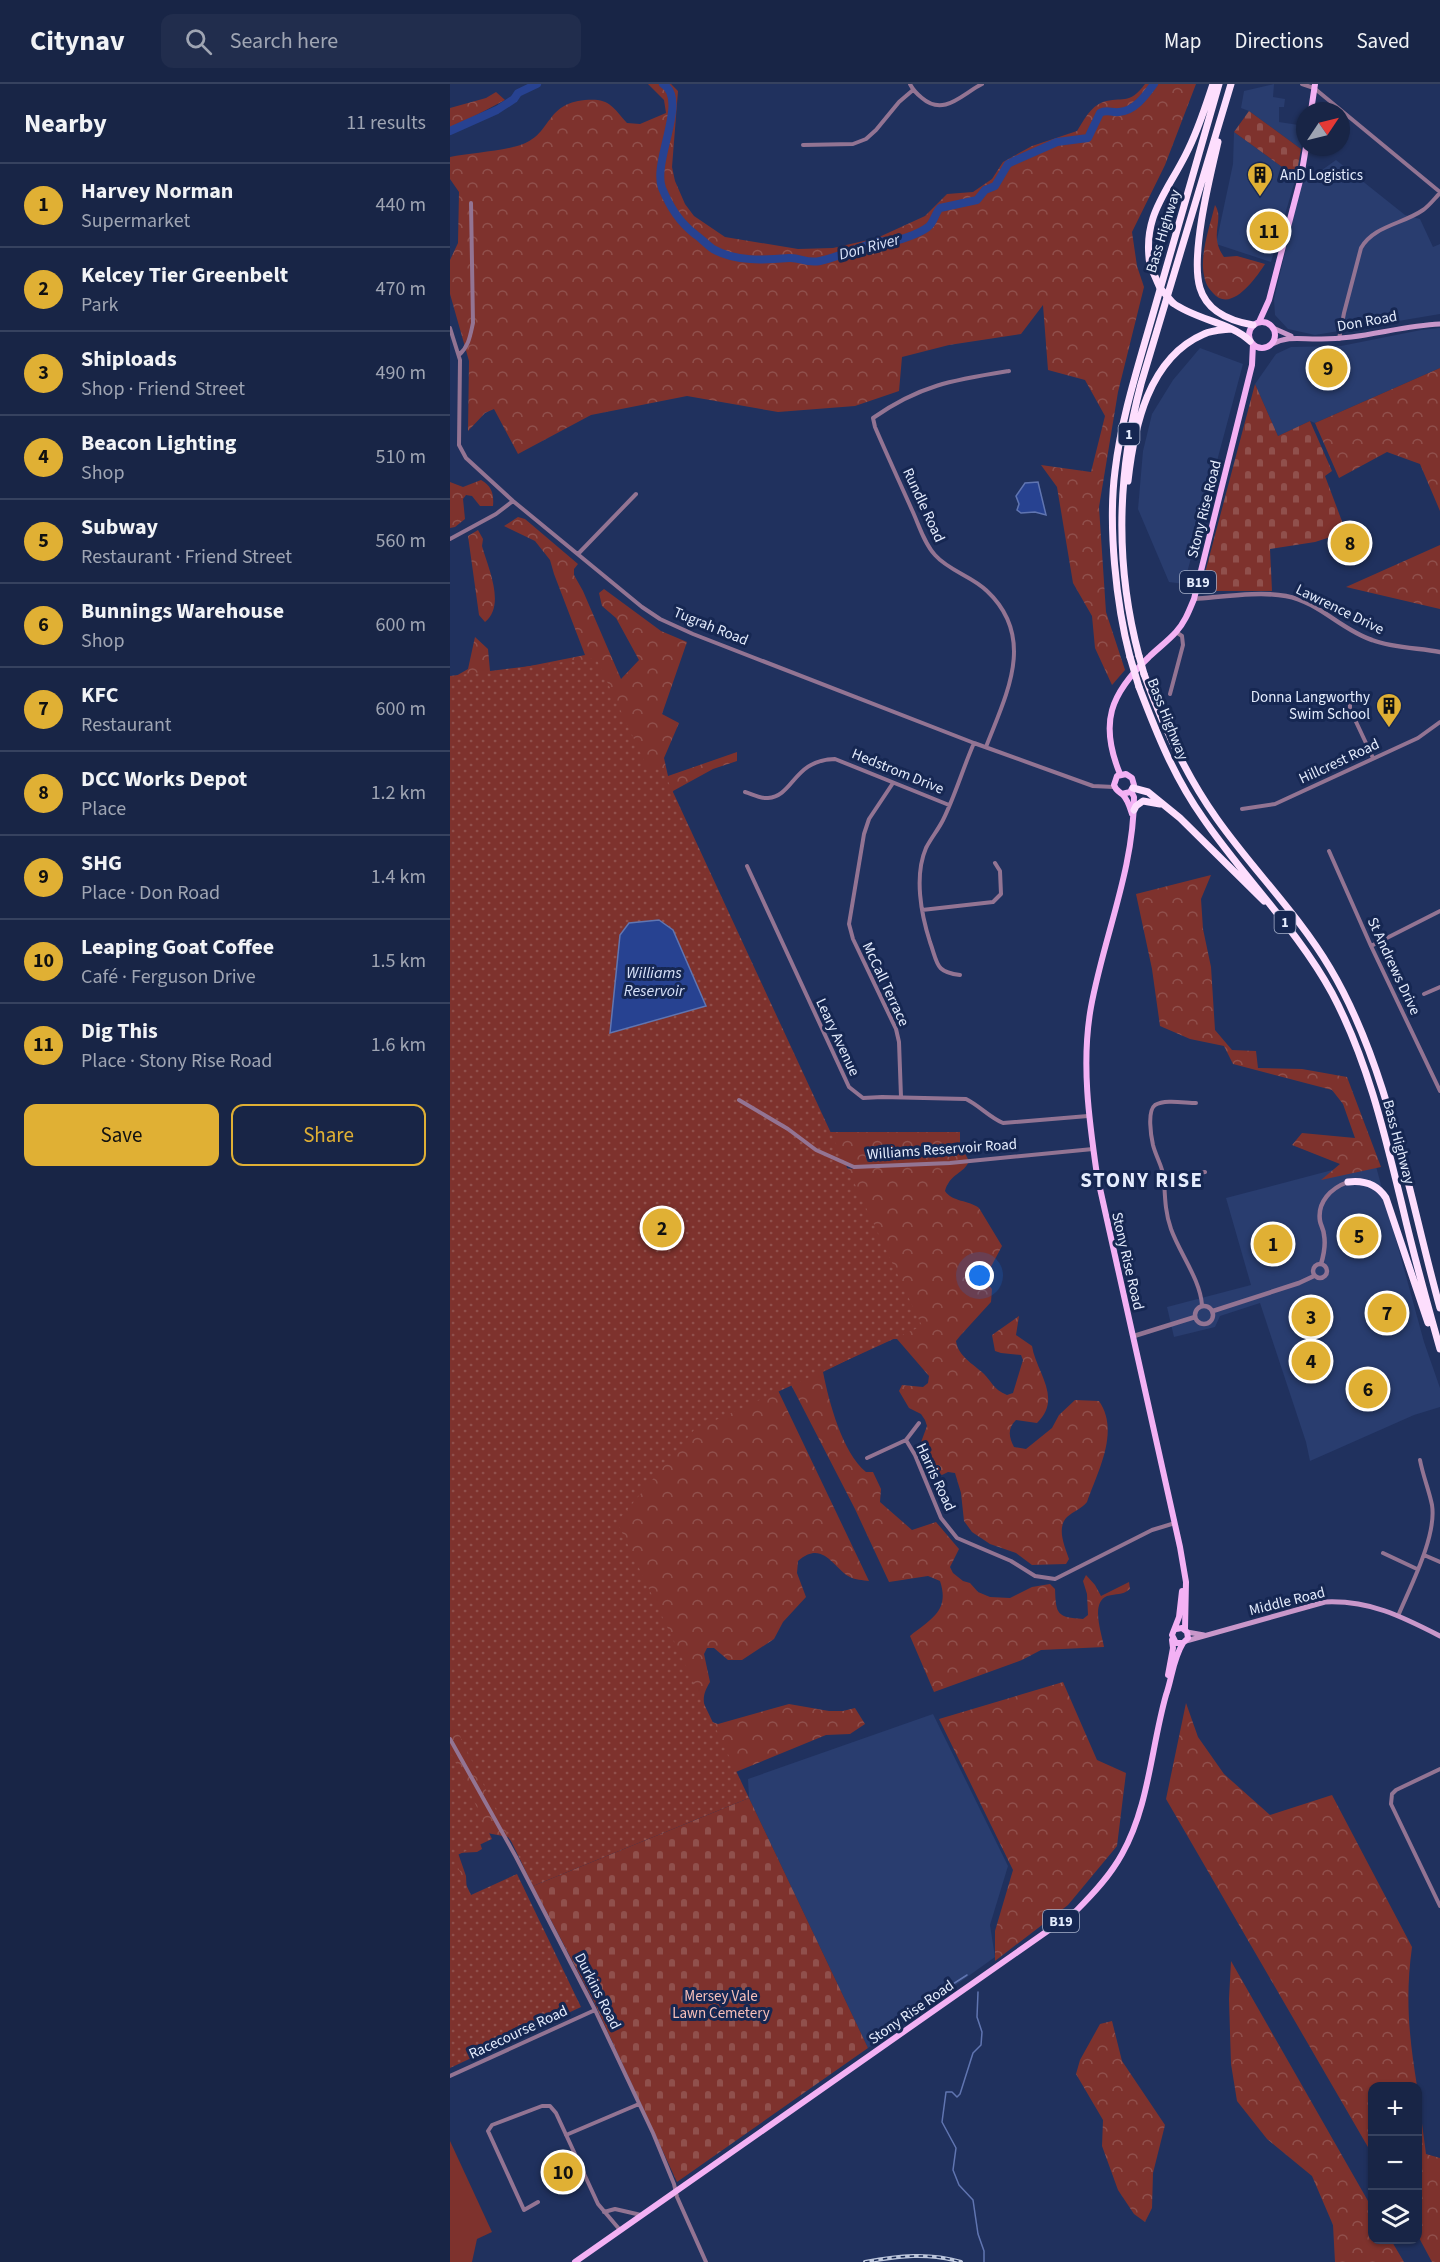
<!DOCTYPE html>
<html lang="en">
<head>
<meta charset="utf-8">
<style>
	body { margin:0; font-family:"Source Sans 3",sans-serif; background:#212d4d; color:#f1f3f6 }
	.controls { position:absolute; right:18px; bottom:18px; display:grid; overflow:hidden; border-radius:12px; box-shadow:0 2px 4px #0004 }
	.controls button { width:54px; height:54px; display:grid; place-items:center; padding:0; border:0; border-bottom:2px solid #36425f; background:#182546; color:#f1f3f6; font:30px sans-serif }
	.compass { position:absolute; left:846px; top:18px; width:54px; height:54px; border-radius:50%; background:#182546; box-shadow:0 2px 4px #0004; rotate:55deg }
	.you { position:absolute; left:530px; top:1192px; width:21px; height:21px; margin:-15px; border:4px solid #fff; border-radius:50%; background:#1a73e8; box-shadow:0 0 0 9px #1a73e833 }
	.badge { display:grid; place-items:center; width:39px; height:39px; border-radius:50%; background:#e0b034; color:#111; font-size:20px; font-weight:700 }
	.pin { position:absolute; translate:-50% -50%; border:3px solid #fff; box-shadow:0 2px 6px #0006 }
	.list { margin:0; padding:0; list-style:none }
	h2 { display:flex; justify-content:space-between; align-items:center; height:78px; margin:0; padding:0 24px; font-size:26px }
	h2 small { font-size:20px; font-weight:400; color:#9fa5b3 }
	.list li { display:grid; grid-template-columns:39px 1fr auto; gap:18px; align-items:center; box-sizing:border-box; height:84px; padding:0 24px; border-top:2px solid #36425f }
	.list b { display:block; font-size:22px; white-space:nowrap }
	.list p { margin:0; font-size:20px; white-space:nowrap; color:#9fa5b3 }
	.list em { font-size:20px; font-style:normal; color:#9fa5b3 }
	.actions { display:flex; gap:12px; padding:18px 24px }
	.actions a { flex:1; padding:14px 0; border:2px solid #e0b034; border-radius:12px; text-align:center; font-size:21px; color:#e0b034 }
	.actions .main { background:#e0b034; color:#111 }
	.icon { flex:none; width:33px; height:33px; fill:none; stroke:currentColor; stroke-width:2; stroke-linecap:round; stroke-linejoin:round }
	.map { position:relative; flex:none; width:990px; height:2178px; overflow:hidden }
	header { display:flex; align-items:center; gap:36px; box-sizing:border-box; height:84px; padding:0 30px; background:#182546; border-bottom:2px solid #36425f }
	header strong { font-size:28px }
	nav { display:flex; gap:33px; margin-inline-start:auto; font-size:21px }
	.search { width:420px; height:54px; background:#212d4d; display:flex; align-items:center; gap:15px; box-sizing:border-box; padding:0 21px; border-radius:12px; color:#9fa5b3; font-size:22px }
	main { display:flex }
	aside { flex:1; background:#182546 }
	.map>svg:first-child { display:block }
	.built { fill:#293d6f }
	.forest { fill:url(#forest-crowns) }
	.cemetery { fill:url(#cemetery-stones) }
	.park { fill:url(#park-dots) }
	.pitch { fill:#7e322d }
	.water { fill:#274291; stroke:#6075b1; stroke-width:1.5 }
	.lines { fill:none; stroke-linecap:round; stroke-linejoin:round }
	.stream { stroke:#6075b1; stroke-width:1.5 }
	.river { stroke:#274291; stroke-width:8 }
	.minor { stroke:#937493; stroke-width:4 }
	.tertiary { stroke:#937493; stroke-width:4.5 }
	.secondary { stroke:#c997ca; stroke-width:5 }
	.primary { stroke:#f3b1f4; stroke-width:6 }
	.motorway { stroke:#fddefd; stroke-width:7 }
	.rail-casing { stroke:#bcc6dc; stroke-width:4 }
	.rail { stroke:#162752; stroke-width:1.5; stroke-dasharray:4.5; stroke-linecap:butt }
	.motorway-bridge { stroke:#fddefd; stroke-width:7 }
	.labels { text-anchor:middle; stroke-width:6; stroke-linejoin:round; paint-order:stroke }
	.shield { fill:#162752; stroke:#a6b1ca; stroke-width:1.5 }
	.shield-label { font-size:14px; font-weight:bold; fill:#e4ecfd }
	.poi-label { font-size:15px; fill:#e4ecfd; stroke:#162752; text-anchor:start }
	.street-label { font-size:15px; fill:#e4ecfd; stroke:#162752 }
	.park-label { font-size:15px; fill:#f8c0b9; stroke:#162752 }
	.water-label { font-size:16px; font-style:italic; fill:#d9e3fa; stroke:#162752 }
	.district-label { font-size:21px; font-weight:bold; letter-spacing:1.5px; fill:#e4ecfd; stroke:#162752 }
</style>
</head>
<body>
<header>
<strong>Citynav</strong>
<div class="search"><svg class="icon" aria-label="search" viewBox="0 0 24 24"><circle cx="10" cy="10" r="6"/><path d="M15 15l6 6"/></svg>Search here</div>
<nav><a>Map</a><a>Directions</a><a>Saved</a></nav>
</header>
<main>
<aside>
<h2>Nearby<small>11 results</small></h2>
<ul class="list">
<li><span class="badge">1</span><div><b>Harvey Norman</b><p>Supermarket</p></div><em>440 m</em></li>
<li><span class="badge">2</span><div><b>Kelcey Tier Greenbelt</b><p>Park</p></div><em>470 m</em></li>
<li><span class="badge">3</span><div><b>Shiploads</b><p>Shop · Friend Street</p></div><em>490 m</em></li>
<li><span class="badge">4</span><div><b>Beacon Lighting</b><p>Shop</p></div><em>510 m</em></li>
<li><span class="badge">5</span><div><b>Subway</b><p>Restaurant · Friend Street</p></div><em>560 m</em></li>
<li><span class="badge">6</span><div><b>Bunnings Warehouse</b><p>Shop</p></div><em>600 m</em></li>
<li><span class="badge">7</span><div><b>KFC</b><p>Restaurant</p></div><em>600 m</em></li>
<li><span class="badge">8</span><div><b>DCC Works Depot</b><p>Place</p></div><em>1.2 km</em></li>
<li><span class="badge">9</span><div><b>SHG</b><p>Place · Don Road</p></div><em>1.4 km</em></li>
<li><span class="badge">10</span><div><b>Leaping Goat Coffee</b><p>Café · Ferguson Drive</p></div><em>1.5 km</em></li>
<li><span class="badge">11</span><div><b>Dig This</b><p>Place · Stony Rise Road</p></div><em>1.6 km</em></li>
</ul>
<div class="actions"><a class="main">Save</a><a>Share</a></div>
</aside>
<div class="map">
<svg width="990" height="2178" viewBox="0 0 990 2178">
	<defs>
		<pattern id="forest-crowns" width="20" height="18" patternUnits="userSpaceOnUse" patternTransform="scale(1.5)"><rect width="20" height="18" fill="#7e322d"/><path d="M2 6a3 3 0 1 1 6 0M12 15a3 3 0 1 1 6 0" fill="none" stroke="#90504c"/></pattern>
		<pattern id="cemetery-stones" width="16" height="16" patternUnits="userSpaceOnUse" patternTransform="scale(1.5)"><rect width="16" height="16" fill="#7e322d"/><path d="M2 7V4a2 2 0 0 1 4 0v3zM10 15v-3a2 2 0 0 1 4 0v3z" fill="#90504c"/></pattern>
		<pattern id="park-dots" width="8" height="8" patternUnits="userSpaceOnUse" patternTransform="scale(1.5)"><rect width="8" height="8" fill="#7e322d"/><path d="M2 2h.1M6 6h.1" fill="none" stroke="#90504c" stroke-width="1.8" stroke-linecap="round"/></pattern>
	</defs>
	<rect width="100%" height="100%" fill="#20315e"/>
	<path class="built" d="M824,0L823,13L835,15L834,23H829V38L855,42L851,65L799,27L791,24L794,7Z
		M784,48L846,93L821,178L766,160L783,80Z
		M886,76L955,131L970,135L983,163L990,160V230L865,251L838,245L825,231L824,215L851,101Z
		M990,244V284L865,339L860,337L828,352L805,300L826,270L841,263L891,262L971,246Z
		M750,264L793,280L734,500L719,498L688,425L693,367L702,330L723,296Z
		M924,1075L974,1258L990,1304V1323L964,1331L860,1377L856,1358L810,1219L770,1232L765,1243L724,1253L717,1223L801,1201L776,1114Z
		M483,1630L558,1782L540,1841L545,1873L418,1964L299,1714L298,1695Z"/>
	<path class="forest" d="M198,0H221L228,7L222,83L225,97L235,120L244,132L275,153L348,165L383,164L427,154L475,132L497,110L523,108L542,95L553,78L582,62L627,47C634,36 640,23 653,18C672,12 679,22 695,0H746L715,81L682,148L687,182L694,203L668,308L649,423L656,528L675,586L662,601L645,564L642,532L623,499L607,403L591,381L641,388L655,332L635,296L598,286L593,221L571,250L499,261L452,273L449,307L405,322L328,328L237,312L141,331L68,370L44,325L35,329L18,347L19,277L0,210V176L8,159L9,108L0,95V73C20,69 56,67 73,60C102,49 95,20 135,16C159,14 162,22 177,39L190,40L216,29L214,16Z
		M46,8L55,16L0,45V24L36,14Z
		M765,121C775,136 758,151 774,173L787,172L815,180C806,194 781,230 763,209C756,202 754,195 753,184C752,164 760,141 765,121Z
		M990,284V427L970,380L937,368L889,394L865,339Z
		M31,396C42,402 44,410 43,422H30L22,412L16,411L13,415L15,435L5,443L0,444V398L13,403Z
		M68,433L75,435L128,480L124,485V491L133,507L171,595L189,576L166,534L152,522L149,509L154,505L211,547L237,558L212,630L229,639L214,674L218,692L287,668V677L263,685L223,707L221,720L380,1048H510V1060L519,1077C514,1090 500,1089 495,1107C502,1118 519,1116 529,1124L552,1162L534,1196L542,1205L541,1218L510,1252L506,1257C508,1272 523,1280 533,1289C543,1299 543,1305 557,1311L563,1309L573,1276L571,1271L551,1269L545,1267L542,1251L569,1232L566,1251L582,1262C586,1288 613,1314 587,1339L566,1336C557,1345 559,1353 564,1363L576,1365L602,1344L609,1331L625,1316L649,1317C670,1347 648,1387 637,1418C631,1425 624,1427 617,1433C606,1444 615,1463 619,1475L616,1480L582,1481L566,1469L540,1460L522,1448L514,1437L511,1409L505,1389L498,1388L492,1391C480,1386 475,1373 470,1361L477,1342L475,1336L471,1330L459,1324L449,1307L452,1301L473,1303L478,1299L479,1292L447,1255H440L373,1288C379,1318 392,1368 416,1388H423L431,1405L430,1418L462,1446L486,1438L509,1465L500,1483L503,1489L513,1497L520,1499L528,1508L540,1513L560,1514L582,1503L600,1500L605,1505C606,1531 607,1533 633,1535L638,1531L637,1510L633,1497L636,1491L645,1501L651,1512L679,1498L680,1505C671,1512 667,1509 657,1512C640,1519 652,1550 654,1563L591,1566L572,1576L484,1608L460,1552C481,1535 500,1527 490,1497L478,1492L439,1498L405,1425L337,1293L391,1084L405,1085L366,1062L60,586L135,571L104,490L100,476L85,457L54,442Z
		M28,446L33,455L32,462C38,484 56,521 35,538L29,531L18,452Z
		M990,461V525L896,503Z
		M25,553L38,565L46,653L324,1298L419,1497C413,1496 405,1496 400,1493C383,1484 373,1455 348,1477L347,1489L356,1513L333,1538L324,1555L292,1576H278L264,1564H257L254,1570L260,1598C250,1614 253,1622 262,1638L268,1640L339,1620L379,1627H393L405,1624L415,1640L400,1650L376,1651L227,1712L72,1771L58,1753L37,1749L30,1759L32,1765L27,1768L8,1769L16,1792L17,1812L0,1818V592H6L18,585Z
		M761,791L751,815L753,845L761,883L765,946L782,966L806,967L808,984L852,985L897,993L931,1083L871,1096L890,1080L842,1061L852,1049L905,1054L893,1020L882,1006L783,980L774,962L740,955L710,942L702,885L686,810Z
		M613,1598L647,1676L676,1689L667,1762L618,1821L545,1877V1847L563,1786L489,1635Z
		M736,1619L748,1653L774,1690L820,1731L882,1711L962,1863C955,1914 959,1952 967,2002H922V2070L716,1715Z
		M781,1877L922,2124V2156H941L954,2178H885L883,2141L862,2092L817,2055L787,2017L781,1980L779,1915Z
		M662,1937L672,1977L715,2041L703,2089L702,2124L695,2138L684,2130L668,2106L652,2062L653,2036L626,1990L630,1976L650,1940Z
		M968,2009L976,2070L990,2074V2178H982L968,2152Z"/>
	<path class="cemetery" d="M799,27L851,65L846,93L784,48Z
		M805,300L828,352L860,337L882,387L875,392L896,448L865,458L820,465L822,507H754L751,504Z
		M299,1714L418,1964L227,2098L144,1918L83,1802Z"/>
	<path class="park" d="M146,574L198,685L210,680L393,1075L472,1242L244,1346L167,1438L299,1714L83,1802L4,1640L0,1635V592Z
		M0,1667L42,1755L3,1773L21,1811L67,1790L131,1923L0,1984Z"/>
	<path class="pitch" d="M0,2057L42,2148L27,2155L22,2178H0Z"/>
	<path class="water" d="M588,398L596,431L585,428L571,429L567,426L569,420L566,412L575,399Z
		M209,836L223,846L256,922L160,949L170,851L179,839Z"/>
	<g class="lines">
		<path class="stream" d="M528,1908L527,1933L532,1948L531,1961L523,1969L510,2010L507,2013L502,2008H496L492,2038L506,2064L503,2086L509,2101L523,2116L528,2150L534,2167V2178
			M477,1909H489L517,1891"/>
		<path class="river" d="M213,0C239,15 202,77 212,104C220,123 229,138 246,151C252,155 257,161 263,165C285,178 315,176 339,174C350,173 356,180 370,177C389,173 408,163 426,158C433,157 438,157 444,157C454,155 470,149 478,143C484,139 485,129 490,124L527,116L535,106L545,102L558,80L564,77L607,58L638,54L650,29C657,25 661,29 669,28C685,27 696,11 704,0
			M0,47L47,26L64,15L68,9L87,0"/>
		<path class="minor" d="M460,0C463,6 467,10 472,14C494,33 512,10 532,0
			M852,0L864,4L990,108
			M353,61L403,60L416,55L426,46L449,18L463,6
			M0,244L10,276L9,361L16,374L63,417L192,523L210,535L243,550L524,659L643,702L664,703
			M889,255L894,229L911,164C923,142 953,140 973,126C979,122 985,114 990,109
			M9,271C19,262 20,252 23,239L21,119
			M0,455L46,430L63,417
			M128,470L186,410
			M720,610L733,561L732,552L726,548
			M900,618V625L923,674
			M536,663C556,611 587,554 537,507C522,492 499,487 485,471C474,459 469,441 462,426C450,399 437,371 425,343L423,334C470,301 503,296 559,287
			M443,699L419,735L414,750L399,840L403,855L446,945L449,958L451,1013
			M295,708C302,710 311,715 318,714C344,712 343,676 385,675L499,721
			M792,725L825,720L968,654L990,638
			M879,767L921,862L990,1007
			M297,782L399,1003L413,1014L432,1013L516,1015C530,1022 539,1033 553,1039L638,1032
			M472,826L543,818L551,810L550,787L545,779
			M921,862L990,827
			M510,891C485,888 488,880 480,858C471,830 464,792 476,764C481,754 488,746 493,736C505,712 513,684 524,659
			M974,910L990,903
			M289,1016L338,1045L366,1066L404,1083L500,1079L643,1065
			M746,1019C735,1019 715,1015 705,1021C697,1027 701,1052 703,1061C706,1073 713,1083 714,1095C715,1113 715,1128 721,1145C730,1170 750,1195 752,1221
			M714,1096L755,1088
			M456,1356L469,1339
			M417,1374L456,1356L465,1371L491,1434L507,1454L561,1477L585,1492L605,1495L702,1446L725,1439
			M933,1469L967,1485
			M974,1471L990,1478
			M948,1532C960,1503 987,1452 982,1421C979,1406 973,1392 970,1376
			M0,1655L66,1773L145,1926L203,2049L224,2100L227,2113L256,2178
			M990,1685L946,1706L942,1710L941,1720L990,1822
			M0,1992L145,1926
			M116,2051L189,2020
			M88,2118L74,2126L38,2047L42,2041L92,2022H100L106,2029L148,2120L170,2146
			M154,2128L165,2125L191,2131"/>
		<path class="tertiary" d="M744,515C772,513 809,507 836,512C869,518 891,546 922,556C943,564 968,564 990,568
			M863 1187a7 7 0 1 1 14 0a7 7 0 1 1-14 0Z
			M871,1180C874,1170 876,1161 874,1151C874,1146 871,1142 870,1137C867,1118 881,1104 898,1098
			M745 1231a9 9 0 1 1 18 0a9 9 0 1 1-18 0Z
			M763,1227L849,1199L864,1192
			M684,1252L745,1233"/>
		<path class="secondary" d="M823,244L841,252
			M822,260C837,252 850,255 867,255C909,256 948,242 990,240
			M737,1548L754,1551
			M736,1557L875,1518C919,1516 951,1532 990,1552"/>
		<path class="primary" d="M861,27L865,0
			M799 251a13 13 0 1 1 26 0a13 13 0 1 1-26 0Z
			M809,238L819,216L851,93L856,63
			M670,690C649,639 660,610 699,573C707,565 718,557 726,548C735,538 739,527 744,515L802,281L803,260
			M681,707L684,713C684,785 654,852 641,923C631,978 639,1036 647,1091L730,1463L736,1498L735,1545
			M672,710L680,708L684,701L682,694L676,690L667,692L664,701C666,707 669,707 673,711C678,716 680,724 682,730
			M726,1545L732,1544L737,1548L738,1554L733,1559H726L722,1551L729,1533L732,1507
			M718,1591L723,1564L722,1556
			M125,2178L626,1827C643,1810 660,1792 672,1770C699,1722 701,1664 716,1611C722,1594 723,1575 733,1559"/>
		<path class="motorway" d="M768,58C760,92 740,172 750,204C757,228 780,237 803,241
			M700,181C692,133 716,110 736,70C748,47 755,24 763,0
			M723,219C746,236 780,238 800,257
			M678,397C684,344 698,274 754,250C762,246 772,246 781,245
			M689,572C665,482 667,390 691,300L781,0
			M680,573C666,520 658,442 665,387C671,336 687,286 701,237C723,158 747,79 769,0
			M694,590C713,642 735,690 767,735C803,786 848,830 880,884C939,983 959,1113 990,1224
			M689,603C707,650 724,693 753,734C794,794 847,845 882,909C918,977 935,1051 953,1125C964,1172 977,1219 990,1265
			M683,704L698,708L730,734L814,817
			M684,726L686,722L693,717L710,720
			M898,1098C914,1096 927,1100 936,1114L978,1239"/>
		<defs>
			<path id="rail" d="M415,2178C448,2172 478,2168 511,2178"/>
		</defs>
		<use href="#rail" class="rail-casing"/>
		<use href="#rail" class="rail"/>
		<path class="motorway-bridge" d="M700,181L710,204L723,219
			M689,572L694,590
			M680,573L689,603"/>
	</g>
	<defs>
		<symbol id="building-pin" viewBox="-11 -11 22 30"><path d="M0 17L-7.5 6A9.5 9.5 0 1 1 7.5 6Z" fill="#e0b034" stroke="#162752"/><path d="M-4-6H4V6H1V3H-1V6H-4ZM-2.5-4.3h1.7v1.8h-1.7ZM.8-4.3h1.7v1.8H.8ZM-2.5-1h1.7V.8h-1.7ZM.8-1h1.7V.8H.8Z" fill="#111"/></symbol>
	</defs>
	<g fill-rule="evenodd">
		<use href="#building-pin" x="795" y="76" width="30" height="40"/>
		<use href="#building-pin" x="924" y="607" width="30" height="40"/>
	</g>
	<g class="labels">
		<g class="shield">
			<rect x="668.5" y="339" width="21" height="22" rx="4.5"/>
			<rect x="730" y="487" width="36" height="22" rx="4.5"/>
			<rect x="824.5" y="827" width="21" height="22" rx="4.5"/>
			<rect x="593" y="1826" width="36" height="22" rx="4.5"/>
		</g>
		<g class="shield-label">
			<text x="679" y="355">1</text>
			<text x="748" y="503">B19</text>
			<text x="835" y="843">1</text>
			<text x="611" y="1842">B19</text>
		</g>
		<g class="poi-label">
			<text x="830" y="96">AnD Logistics</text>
			<text x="920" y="618" text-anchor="end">Donna Langworthy<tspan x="920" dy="17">Swim School</tspan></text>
		</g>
		<g class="street-label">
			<text transform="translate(713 147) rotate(-73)" y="5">Bass Highway</text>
			<text transform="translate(917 237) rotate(-10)" y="5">Don Road</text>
			<text transform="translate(474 421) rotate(65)" y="5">Rundle Road</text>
			<text transform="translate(754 425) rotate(-76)" y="5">Stony Rise Road</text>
			<text transform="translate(890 525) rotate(26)" y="5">Lawrence Drive</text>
			<text transform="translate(261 542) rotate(22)" y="5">Tugrah Road</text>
			<text transform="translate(718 635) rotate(68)" y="5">Bass Highway</text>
			<text transform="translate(889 677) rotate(-25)" y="5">Hillcrest Road</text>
			<text transform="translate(448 687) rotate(22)" y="5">Hedstrom Drive</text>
			<text transform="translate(944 882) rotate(65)" y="5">St Andrews Drive</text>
			<text transform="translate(436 900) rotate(65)" y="5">McCall Terrace</text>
			<text transform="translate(388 953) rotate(65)" y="5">Leary Avenue</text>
			<text transform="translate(949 1058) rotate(75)" y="5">Bass Highway</text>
			<text transform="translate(492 1065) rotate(-4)" y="5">Williams Reservoir Road</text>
			<text transform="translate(678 1177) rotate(77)" y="5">Stony Rise Road</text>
			<text transform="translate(486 1393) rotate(65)" y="5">Harris Road</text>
			<text transform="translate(837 1517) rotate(-14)" y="5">Middle Road</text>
			<text transform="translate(148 1907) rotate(63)" y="5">Durkins Road</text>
			<text transform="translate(461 1928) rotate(-35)" y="5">Stony Rise Road</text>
			<text transform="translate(68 1948) rotate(-25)" y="5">Racecourse Road</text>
		</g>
		<g class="park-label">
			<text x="271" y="1917">Mersey Vale<tspan x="271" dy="17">Lawn Cemetery</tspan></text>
		</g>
		<g class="water-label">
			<text transform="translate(419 162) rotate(-15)" y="6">Don River</text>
			<text x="204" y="894">Williams<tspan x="204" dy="18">Reservoir</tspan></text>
		</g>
		<g class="district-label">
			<text x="692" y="1103">STONY RISE</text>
		</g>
	</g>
</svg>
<div class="controls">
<button>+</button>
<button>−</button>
<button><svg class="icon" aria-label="layers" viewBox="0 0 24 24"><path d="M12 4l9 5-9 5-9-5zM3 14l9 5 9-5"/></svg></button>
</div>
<svg class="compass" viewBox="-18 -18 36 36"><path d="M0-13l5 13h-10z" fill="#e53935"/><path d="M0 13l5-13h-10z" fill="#9fa5b3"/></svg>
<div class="you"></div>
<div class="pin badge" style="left:823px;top:1160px">1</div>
<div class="pin badge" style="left:212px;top:1144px">2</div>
<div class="pin badge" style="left:861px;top:1233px">3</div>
<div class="pin badge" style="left:861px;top:1277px">4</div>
<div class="pin badge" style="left:909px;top:1152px">5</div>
<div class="pin badge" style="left:918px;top:1305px">6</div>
<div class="pin badge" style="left:937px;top:1229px">7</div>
<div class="pin badge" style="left:900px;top:459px">8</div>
<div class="pin badge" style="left:878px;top:284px">9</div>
<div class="pin badge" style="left:113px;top:2088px">10</div>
<div class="pin badge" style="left:819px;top:147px">11</div>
</div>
</main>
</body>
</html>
